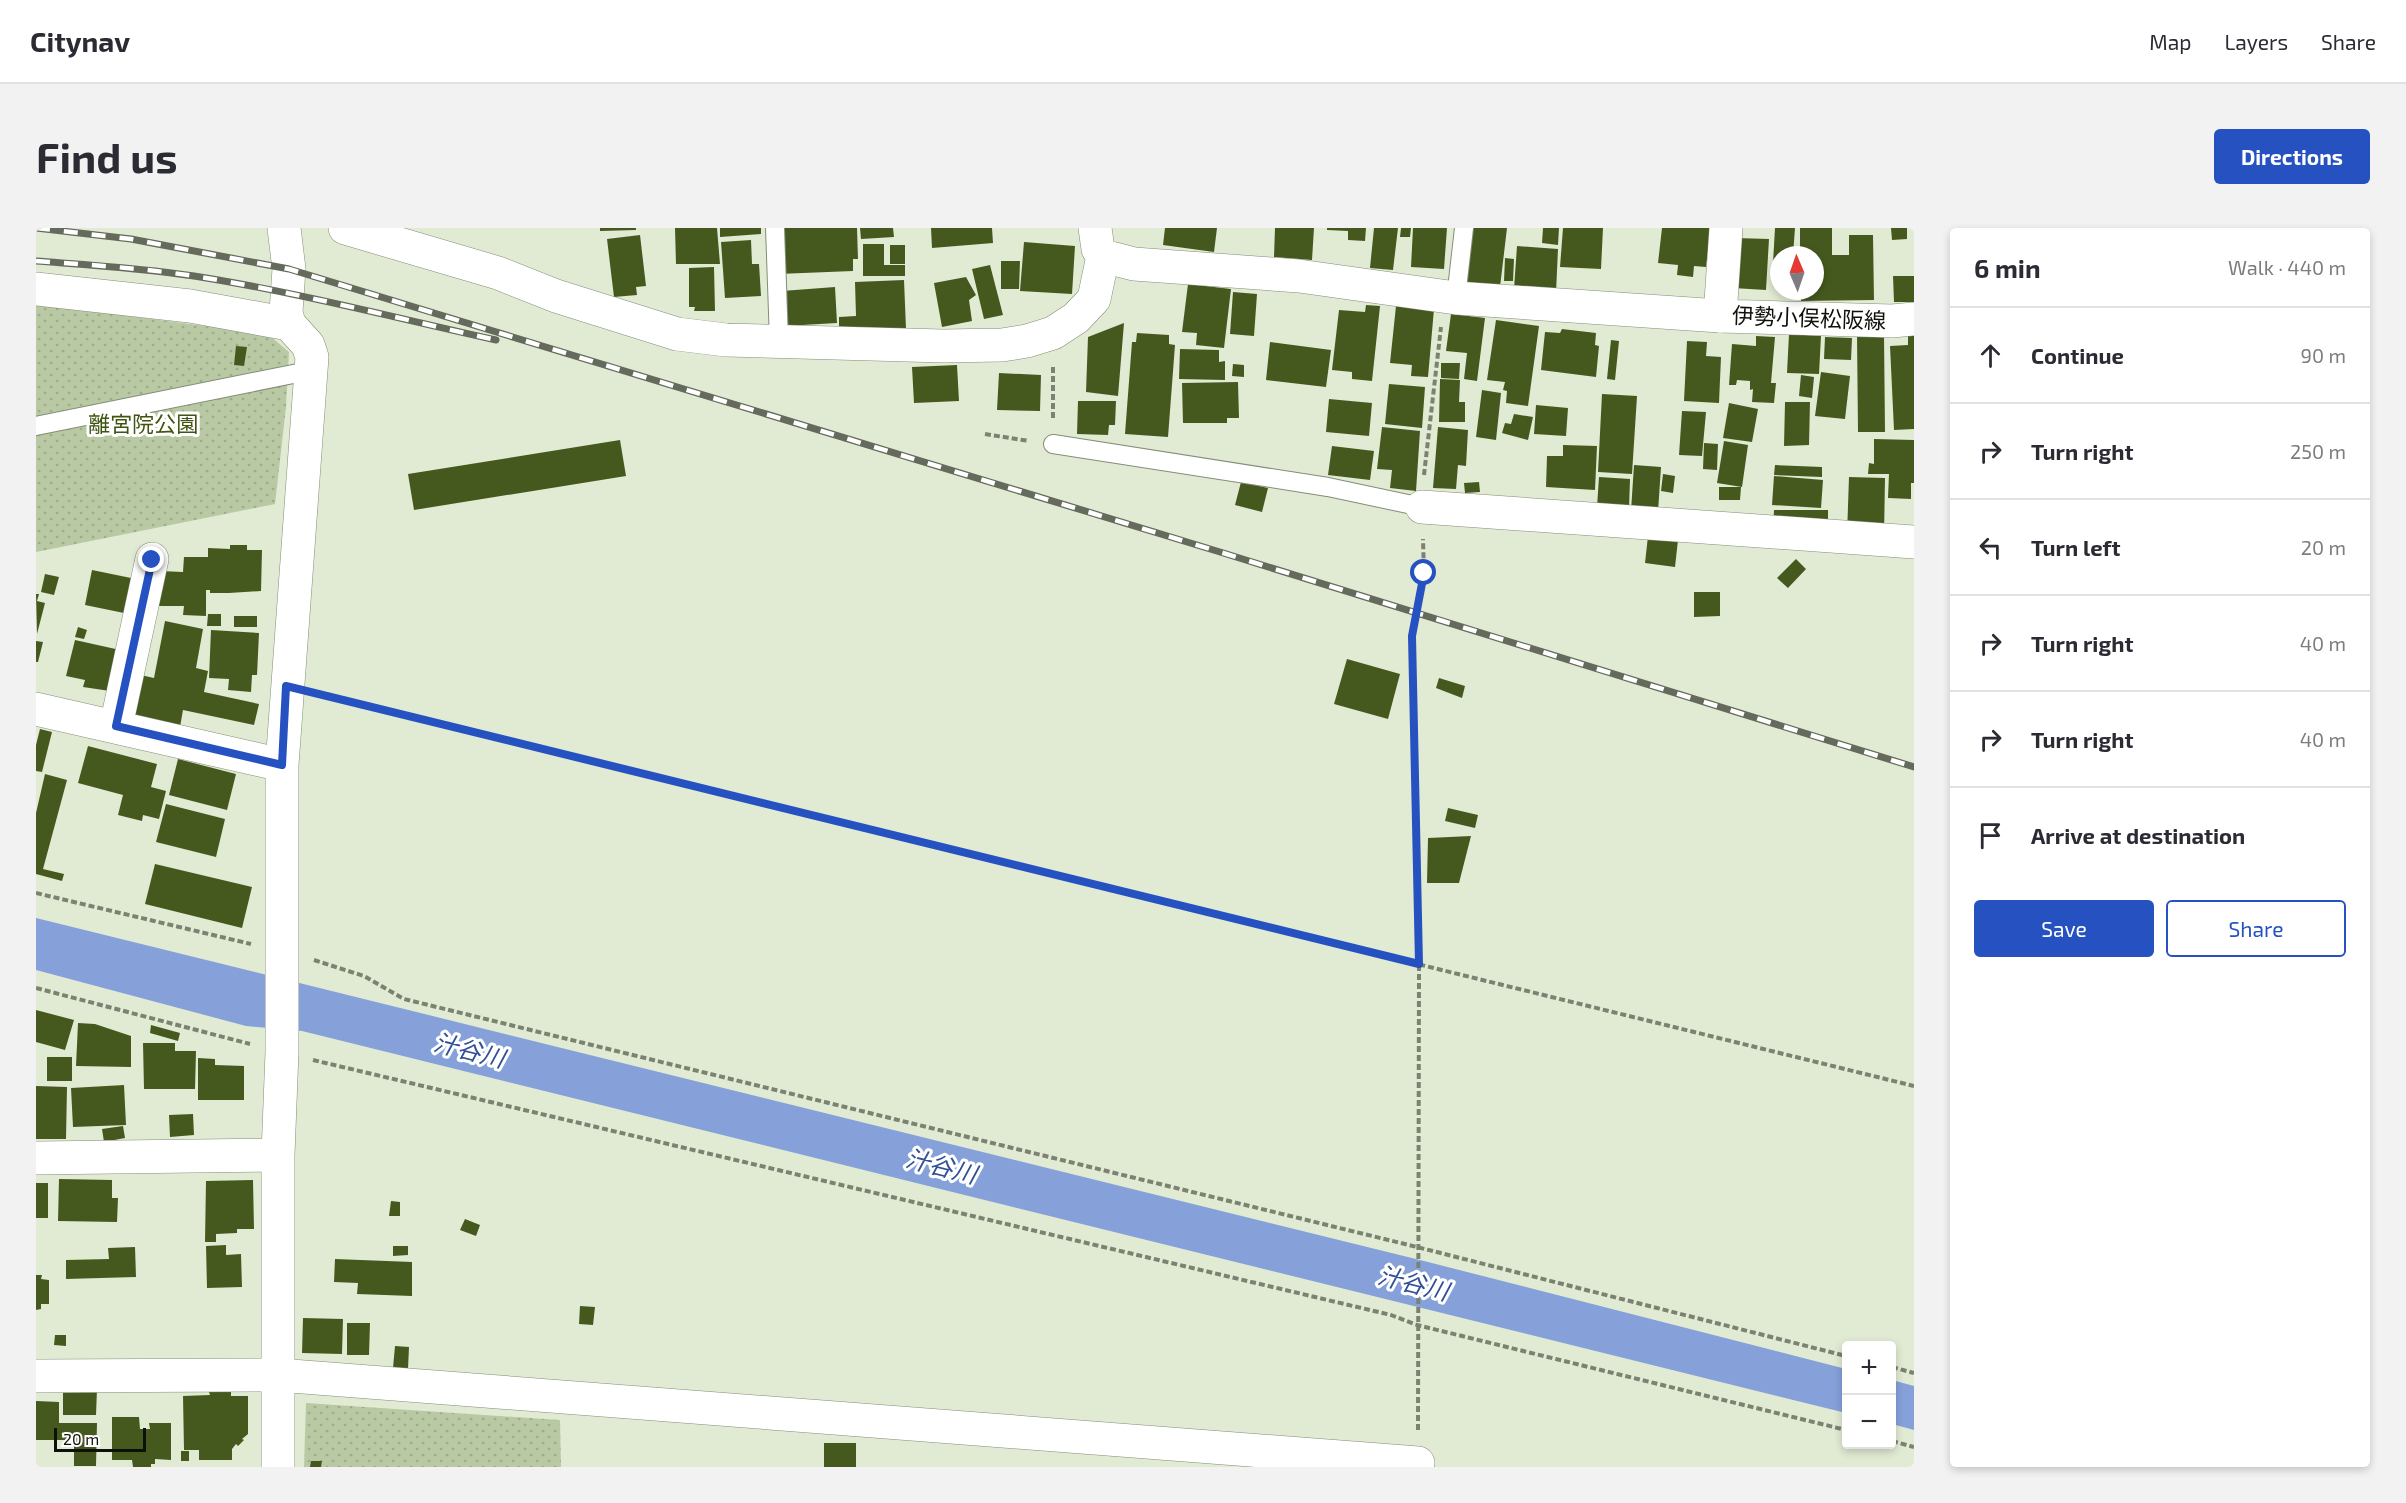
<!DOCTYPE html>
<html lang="en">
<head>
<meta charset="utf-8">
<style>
	body { margin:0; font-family:"Exo 2","Noto Sans JP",sans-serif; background:#f2f2f3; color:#2b2b33 }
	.controls { position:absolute; right:18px; bottom:18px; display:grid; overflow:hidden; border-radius:6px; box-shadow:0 3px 9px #0003 }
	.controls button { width:54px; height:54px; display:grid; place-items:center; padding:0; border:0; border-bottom:2px solid #e1e1e2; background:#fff; color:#2b2b33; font:30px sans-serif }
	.compass { position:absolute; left:1734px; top:18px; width:54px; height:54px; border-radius:50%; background:#fff; box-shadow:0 3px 9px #0003; rotate:358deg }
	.scale { position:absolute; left:18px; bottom:15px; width:92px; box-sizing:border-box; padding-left:6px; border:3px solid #0d1109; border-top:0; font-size:16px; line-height:21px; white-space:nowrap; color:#0d1109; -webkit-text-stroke:4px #fff; paint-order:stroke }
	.stop { position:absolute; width:18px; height:18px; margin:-14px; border:4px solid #2552c0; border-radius:50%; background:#fff }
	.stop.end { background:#2552c0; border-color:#fff; box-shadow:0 2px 6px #0008 }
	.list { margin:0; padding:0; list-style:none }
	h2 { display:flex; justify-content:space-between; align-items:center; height:78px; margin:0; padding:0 24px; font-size:26px }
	h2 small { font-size:20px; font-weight:400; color:#7c7c81 }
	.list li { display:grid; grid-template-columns:39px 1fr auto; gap:18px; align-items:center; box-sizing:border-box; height:96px; padding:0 24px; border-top:2px solid #e1e1e2 }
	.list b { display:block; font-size:22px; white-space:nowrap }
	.list em { font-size:20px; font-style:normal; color:#7c7c81 }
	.actions { display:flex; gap:12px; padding:18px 24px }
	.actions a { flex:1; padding:14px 0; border:2px solid #2552c0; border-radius:6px; text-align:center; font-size:21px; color:#2552c0 }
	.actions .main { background:#2552c0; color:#fff }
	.icon { flex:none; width:33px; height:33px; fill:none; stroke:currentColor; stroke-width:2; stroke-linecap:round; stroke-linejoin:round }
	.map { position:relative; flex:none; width:1878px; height:1239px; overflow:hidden; border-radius:6px }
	header { display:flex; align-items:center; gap:36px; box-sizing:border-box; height:84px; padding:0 30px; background:#fff; border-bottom:2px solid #e1e1e2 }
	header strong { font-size:28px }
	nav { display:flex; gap:33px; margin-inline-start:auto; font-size:21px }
	.intro { display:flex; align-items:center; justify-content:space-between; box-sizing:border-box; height:144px; padding:0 36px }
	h1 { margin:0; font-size:42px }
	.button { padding:15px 27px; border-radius:6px; background:#2552c0; color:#fff; font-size:21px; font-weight:700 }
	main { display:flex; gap:36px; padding:0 36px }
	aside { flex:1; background:#fff; border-radius:6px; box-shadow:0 3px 9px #0003 }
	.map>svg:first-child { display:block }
	.park { fill:url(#park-dots) }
	.water { fill:#86a1d9 }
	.building { fill:#45591e }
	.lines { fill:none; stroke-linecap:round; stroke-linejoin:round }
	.lane-casing { stroke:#848d78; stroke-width:20 }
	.street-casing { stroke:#848d78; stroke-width:34 }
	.secondary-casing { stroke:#848d78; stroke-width:34 }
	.path { stroke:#7b8272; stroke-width:4; stroke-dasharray:6 3; stroke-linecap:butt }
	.lane { stroke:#fff; stroke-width:18 }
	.street { stroke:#fff; stroke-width:33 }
	.secondary { stroke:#fff; stroke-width:33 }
	.rail-casing { stroke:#646a5c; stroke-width:7 }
	.rail { stroke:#fff; stroke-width:4.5; stroke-dasharray:14; stroke-linecap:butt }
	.route { stroke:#2552c0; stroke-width:8 }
	.labels { text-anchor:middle; stroke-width:6; stroke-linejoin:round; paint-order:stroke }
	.street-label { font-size:22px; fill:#0d1109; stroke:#fff }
	.park-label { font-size:22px; fill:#405512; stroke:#fff }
	.water-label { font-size:24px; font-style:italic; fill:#325095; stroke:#fff }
</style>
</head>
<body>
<header>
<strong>Citynav</strong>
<nav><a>Map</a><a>Layers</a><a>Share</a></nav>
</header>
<div class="intro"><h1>Find us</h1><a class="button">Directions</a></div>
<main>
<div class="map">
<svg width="1878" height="1239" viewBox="0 0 1878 1239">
	<defs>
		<pattern id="park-dots" width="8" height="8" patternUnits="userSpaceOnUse" patternTransform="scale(1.5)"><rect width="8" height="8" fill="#b9c9a3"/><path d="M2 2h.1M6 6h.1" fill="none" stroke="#9eac8b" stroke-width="1.8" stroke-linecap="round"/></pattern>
	</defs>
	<rect width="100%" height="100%" fill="#e1ebd3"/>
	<path class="park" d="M0,76L232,106L253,124L250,179L239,276L0,324Z
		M270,1175L524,1192L525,1239H268Z"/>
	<path class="water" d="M0,690L1392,1034L1810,1141V1185L266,803L210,798L0,742Z
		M1856,1152L1878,1158V1202L1856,1196Z"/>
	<path class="building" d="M564,0H600V2L564,3Z
		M639,0H681L684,36H640Z
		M684,0H725V6L684,9Z
		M740,0H821L822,31H817V43L742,46Z
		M824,0H857L858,9L825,11Z
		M895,0H956L957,15L896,20Z
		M1129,0H1181L1178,24L1127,17Z
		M1239,0H1278L1276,32L1238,29Z
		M1291,0H1330L1329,13L1312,12V3L1291,2Z
		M1338,0H1362L1357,42L1334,40Z
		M1365,0H1375L1374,9H1364Z
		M1377,0H1411L1408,41L1375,39Z
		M1434,0H1471L1464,59L1428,55Z
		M1507,0H1523L1522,17L1506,15Z
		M1527,0H1567L1565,41L1524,39Z
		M1626,0H1681L1673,15L1670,39L1658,38L1657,49L1641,47L1642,37L1622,35Z
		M1739,0H1759L1757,27H1743V36L1737,35Z
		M1764,0H1796V27H1813V7H1837L1838,72L1765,73V63H1779V27H1764Z
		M1855,0H1871V11L1856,12Z
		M604,7L610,58L600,59L601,67L578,69L571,11Z
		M1700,10L1733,11L1730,62L1697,60Z
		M715,12L716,36H723L725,68L689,70L685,14Z
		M988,14L1039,18L1036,66L984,63Z
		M827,16H848V37H869V48H827Z
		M854,17H869V36H854Z
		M1481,18L1522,21L1520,65L1478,61Z
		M1469,30L1478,31L1477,53H1468Z
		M965,33H984L983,61H965Z
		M954,37L967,87L948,91L936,41Z
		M678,39L679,83H658L659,79H653V40Z
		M1857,48H1878V74H1858Z
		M930,49L940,67L933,72L936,93L906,99L898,55Z
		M868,52L870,101L803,103V89L820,88L819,54Z
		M1152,56L1195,61L1188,120L1160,117L1161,105L1146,104Z
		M799,59L801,95L749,98L746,63Z
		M1197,64L1221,66L1218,108L1194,106Z
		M1330,77L1344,78L1336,153L1316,151V144L1296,142L1303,82L1329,84Z
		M1360,78L1398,81L1392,149L1375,148L1376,137L1354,135Z
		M1415,86L1449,90L1441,153L1428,151L1431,125L1410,123Z
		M1460,92L1503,98L1492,178L1470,175L1471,163L1467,162L1469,154L1451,152Z
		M1088,95L1082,168L1050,164L1052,109Z
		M1526,101L1560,105L1559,117L1563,118L1560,149L1505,142L1509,104L1524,105Z
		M1101,105L1133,107V116L1139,117L1132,209L1089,206L1096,114H1100Z
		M1753,106L1785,108L1783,146L1751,145Z
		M1821,107H1848L1849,204H1822Z
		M1878,107V201L1858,202L1854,118L1872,117V108Z
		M1720,108L1739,109L1735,155H1740L1738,175L1716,174L1717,161L1714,162V153L1701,152L1700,157H1693L1696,116L1720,118Z
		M1789,109L1816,110L1815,132L1788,131Z
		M1575,112L1583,113L1579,152L1571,151Z
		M1651,113L1671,114L1670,128L1685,129L1683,175L1648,173Z
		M1234,114L1295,122L1290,159L1230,152Z
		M200,118L211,119L208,138L198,137Z
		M1144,121L1183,122V134L1189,133V152L1143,151Z
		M1405,135H1424L1423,151L1405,150Z
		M1197,136L1208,137V149L1196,148Z
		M921,137L923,173L878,175L876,139Z
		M1785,144L1814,148L1809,191L1779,188Z
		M963,145L1005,147L1004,183L961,182Z
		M1765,147L1778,149L1776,170L1763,168Z
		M1404,151L1424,152L1423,174H1429V194H1403Z
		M1202,154L1203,190H1191V195H1147L1146,155Z
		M1353,156L1389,159L1386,200L1349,196Z
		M1446,162L1465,165L1460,212L1440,209Z
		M1566,166L1601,168L1596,246L1562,244Z
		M1293,171L1336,175L1333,208L1290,204Z
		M1042,173H1080L1079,197H1073L1072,207L1041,206Z
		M1749,174H1774L1773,217L1748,218Z
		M1693,175L1722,181L1716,214L1687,210Z
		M1500,177L1532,180L1530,208L1498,206Z
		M1646,183L1670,184L1666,228L1643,227Z
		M1478,186L1497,189L1492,212L1466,205L1469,195L1475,196Z
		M1346,199L1384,203L1380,263L1354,260L1356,242L1341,241Z
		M1402,199L1432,202L1430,238L1422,237L1420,261L1397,260Z
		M1838,211L1878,212V255H1875V271L1852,270L1853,246H1832L1833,235L1838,236Z
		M584,212L590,248L378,282L372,246Z
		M1688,213L1712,217L1706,259L1681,255Z
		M1668,215L1682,216L1681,242L1667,241Z
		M1527,217L1561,218L1559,262L1510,259L1511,228H1527Z
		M1296,218L1338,223L1334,252L1292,247Z
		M1598,237L1625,239L1622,284L1595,283Z
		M1739,237L1786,239V249L1738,247Z
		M1627,246L1639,248L1637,265L1625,263Z
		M1738,248L1787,252L1785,280L1736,277Z
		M1563,249L1594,251L1593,281L1561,279Z
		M1813,249L1849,250L1848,308L1811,307Z
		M1205,254L1232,260L1226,284L1199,277Z
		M1443,254L1444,264L1429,265L1428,255Z
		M1683,259H1705L1704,272H1683Z
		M1738,282H1792V302H1737Z
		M1612,308L1642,312L1639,339L1609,335Z
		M194,317H211V322H226L225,363L193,365H174V362H170V388L147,387L148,378H123L124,343L147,344L148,329H172V320L194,321Z
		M1760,331L1770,341L1752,360L1741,350Z
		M56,342L95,350L88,385L49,377Z
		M9,346L23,349L18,367L5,364Z
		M1658,364H1684V388L1658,389Z
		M0,366H3L1,373L9,375L1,406Z
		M172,386H185V398H171Z
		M198,388H221V399H198Z
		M129,393L167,401L160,440L172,443L168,464L223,476L218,497L147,482L144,499L91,492L100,446L118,450Z
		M42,399L51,402L48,411L39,409Z
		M175,402L223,405L221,447H216L215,464L192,462L193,451L173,450Z
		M39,412L84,422L74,463L47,459L49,452L30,448Z
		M0,413L7,414L2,434H0Z
		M1311,431L1364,446L1352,491L1298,476Z
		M1403,450L1429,458L1426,470L1400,460Z
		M4,501L16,504L6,544L0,543V517Z
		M52,518L121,536L115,559L130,563L123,591L107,587L106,593L82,587L87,567L42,555Z
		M142,531L200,546L191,582L133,567Z
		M9,546L31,552L7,641L28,646L26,653L0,646V585Z
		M130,576L189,591L180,629L120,614Z
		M1412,580L1442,587L1439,600L1409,593Z
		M1435,608L1423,655H1391L1392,610Z
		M119,636L216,659L206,700L109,676Z
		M0,782L38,792L29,822L0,814Z
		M42,795L59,796L95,808V839L40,838Z
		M115,797L144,805L142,813L114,805Z
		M107,815H139V823H160L159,861H108Z
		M11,829H36V853H11Z
		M162,830L179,831V837L208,838V872H162Z
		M88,857L90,897L37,899L35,860Z
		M0,858L31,859L30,911H0Z
		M157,886L158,907L134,909L133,887Z
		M87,898L89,910L68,914L66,901Z
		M23,951L76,952V970H82L81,994L22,993Z
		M217,952L218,1001H201V1005L180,1006V1014H169L170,953Z
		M0,955H12V990H0Z
		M355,973L364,974V988H353Z
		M429,991L444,997L440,1008L424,1002Z
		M190,1017V1027L205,1026L206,1059L171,1060L170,1018Z
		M357,1018H372V1027L357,1028Z
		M99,1019L100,1049L30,1051V1032L73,1031L72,1020Z
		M299,1031L376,1034V1068L321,1066L322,1055L298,1054Z
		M0,1047H6L5,1051L13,1052V1076H5V1081L0,1082Z
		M544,1078L559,1079L557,1097L543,1096Z
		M267,1090L307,1091L306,1126L266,1125Z
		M311,1095H334L333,1127H311Z
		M19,1107H30V1118L18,1117Z
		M359,1118L373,1119L372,1141L357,1140Z
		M27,1160L61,1161L60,1187H27Z
		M173,1164H195V1168H212V1206L206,1211L208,1212L202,1218L200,1216L196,1221V1232H163V1222H148L147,1168L174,1167Z
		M0,1173L23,1174V1195H61L60,1238H38V1212H0Z
		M76,1189H103L104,1201H114L113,1195H135V1232L119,1231V1236H115V1239H97L96,1232H76Z
		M788,1215H820V1239H788Z
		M145,1223H153V1233H145Z
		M275,1233H286L285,1239H274Z"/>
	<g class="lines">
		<defs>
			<path id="lane" d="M739,0L743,113
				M1420,70L1428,0
				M0,198L277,142
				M1017,216L1292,259L1386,279"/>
			<path id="street" d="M248,0L253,41L250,84L253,96
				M309,0L462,45L520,68L641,106L690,112L907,118L966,117L991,113L1017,105L1040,90L1058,71L1067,28
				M1059,0L1062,21L1067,28L1098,36L1263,48L1420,70L1684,88
				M0,61L154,78L253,96L272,117L276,129L246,537V824L242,927V1239
				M1386,279L1878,314
				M0,481L246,537
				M80,498L116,331
				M0,930L242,927
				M0,1148L242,1147L1382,1235"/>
			<path id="secondary" d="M1690,0L1684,88L1856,93L1878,91"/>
		</defs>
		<use href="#lane" class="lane-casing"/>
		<use href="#street" class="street-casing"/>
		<use href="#secondary" class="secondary-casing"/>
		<path class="path" d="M1017,139V192
			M949,206L993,213
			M1388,247L1405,99
			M282,466L1878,858
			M0,665L215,716
			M278,732L328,748L368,771L1381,1019L1810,1128
			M0,760L214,816
			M277,832L1355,1087L1381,1097L1810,1202
			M1856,1139L1878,1145
			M1382,1202L1383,736L1376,408L1388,345L1387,311
			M1856,1213L1878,1219"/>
		<use href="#lane" class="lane"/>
		<use href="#street" class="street"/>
		<use href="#secondary" class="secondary"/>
		<defs>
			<path id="rail" d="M0,0L95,11L253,41L1184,324L1878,539
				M0,33C53,37 106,40 158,48C260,64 360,90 460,112"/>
		</defs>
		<use href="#rail" class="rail-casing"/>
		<use href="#rail" class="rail"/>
	</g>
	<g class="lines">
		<path class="route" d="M116,332L80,498L246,537L250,458L1383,736L1376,408L1388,345"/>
	</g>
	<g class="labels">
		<g class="street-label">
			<text transform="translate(1773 90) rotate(2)" y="8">伊勢小俣松阪線</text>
		</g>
		<g class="park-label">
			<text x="107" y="204">離宮院公園</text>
		</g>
		<g class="water-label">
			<text transform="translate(433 823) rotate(14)" y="8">汁谷川</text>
			<text transform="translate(905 939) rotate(14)" y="8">汁谷川</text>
			<text transform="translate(1377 1056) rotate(14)" y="8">汁谷川</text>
		</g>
	</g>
</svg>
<div class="controls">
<button>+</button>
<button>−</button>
</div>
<svg class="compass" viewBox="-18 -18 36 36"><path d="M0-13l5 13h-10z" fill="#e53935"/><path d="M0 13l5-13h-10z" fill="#7c7c81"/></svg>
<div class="scale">20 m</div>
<div class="stop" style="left:1388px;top:345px"></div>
<div class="stop end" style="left:116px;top:332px"></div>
</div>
<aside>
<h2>6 min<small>Walk · 440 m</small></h2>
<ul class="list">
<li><svg class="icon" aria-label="ahead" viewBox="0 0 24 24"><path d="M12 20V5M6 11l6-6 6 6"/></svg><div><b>Continue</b></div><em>90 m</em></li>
<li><svg class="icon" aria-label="right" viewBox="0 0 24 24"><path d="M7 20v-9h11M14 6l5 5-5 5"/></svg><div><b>Turn right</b></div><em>250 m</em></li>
<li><svg class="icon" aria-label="left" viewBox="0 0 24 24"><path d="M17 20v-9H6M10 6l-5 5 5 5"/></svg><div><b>Turn left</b></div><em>20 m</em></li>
<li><svg class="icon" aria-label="right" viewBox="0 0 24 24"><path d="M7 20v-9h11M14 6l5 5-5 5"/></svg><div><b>Turn right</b></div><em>40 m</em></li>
<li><svg class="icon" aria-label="right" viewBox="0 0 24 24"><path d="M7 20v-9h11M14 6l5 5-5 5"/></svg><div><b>Turn right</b></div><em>40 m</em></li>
<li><svg class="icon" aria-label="arrive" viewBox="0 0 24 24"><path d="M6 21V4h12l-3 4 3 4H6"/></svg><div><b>Arrive at destination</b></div></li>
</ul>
<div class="actions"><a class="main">Save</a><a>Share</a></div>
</aside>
</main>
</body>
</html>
